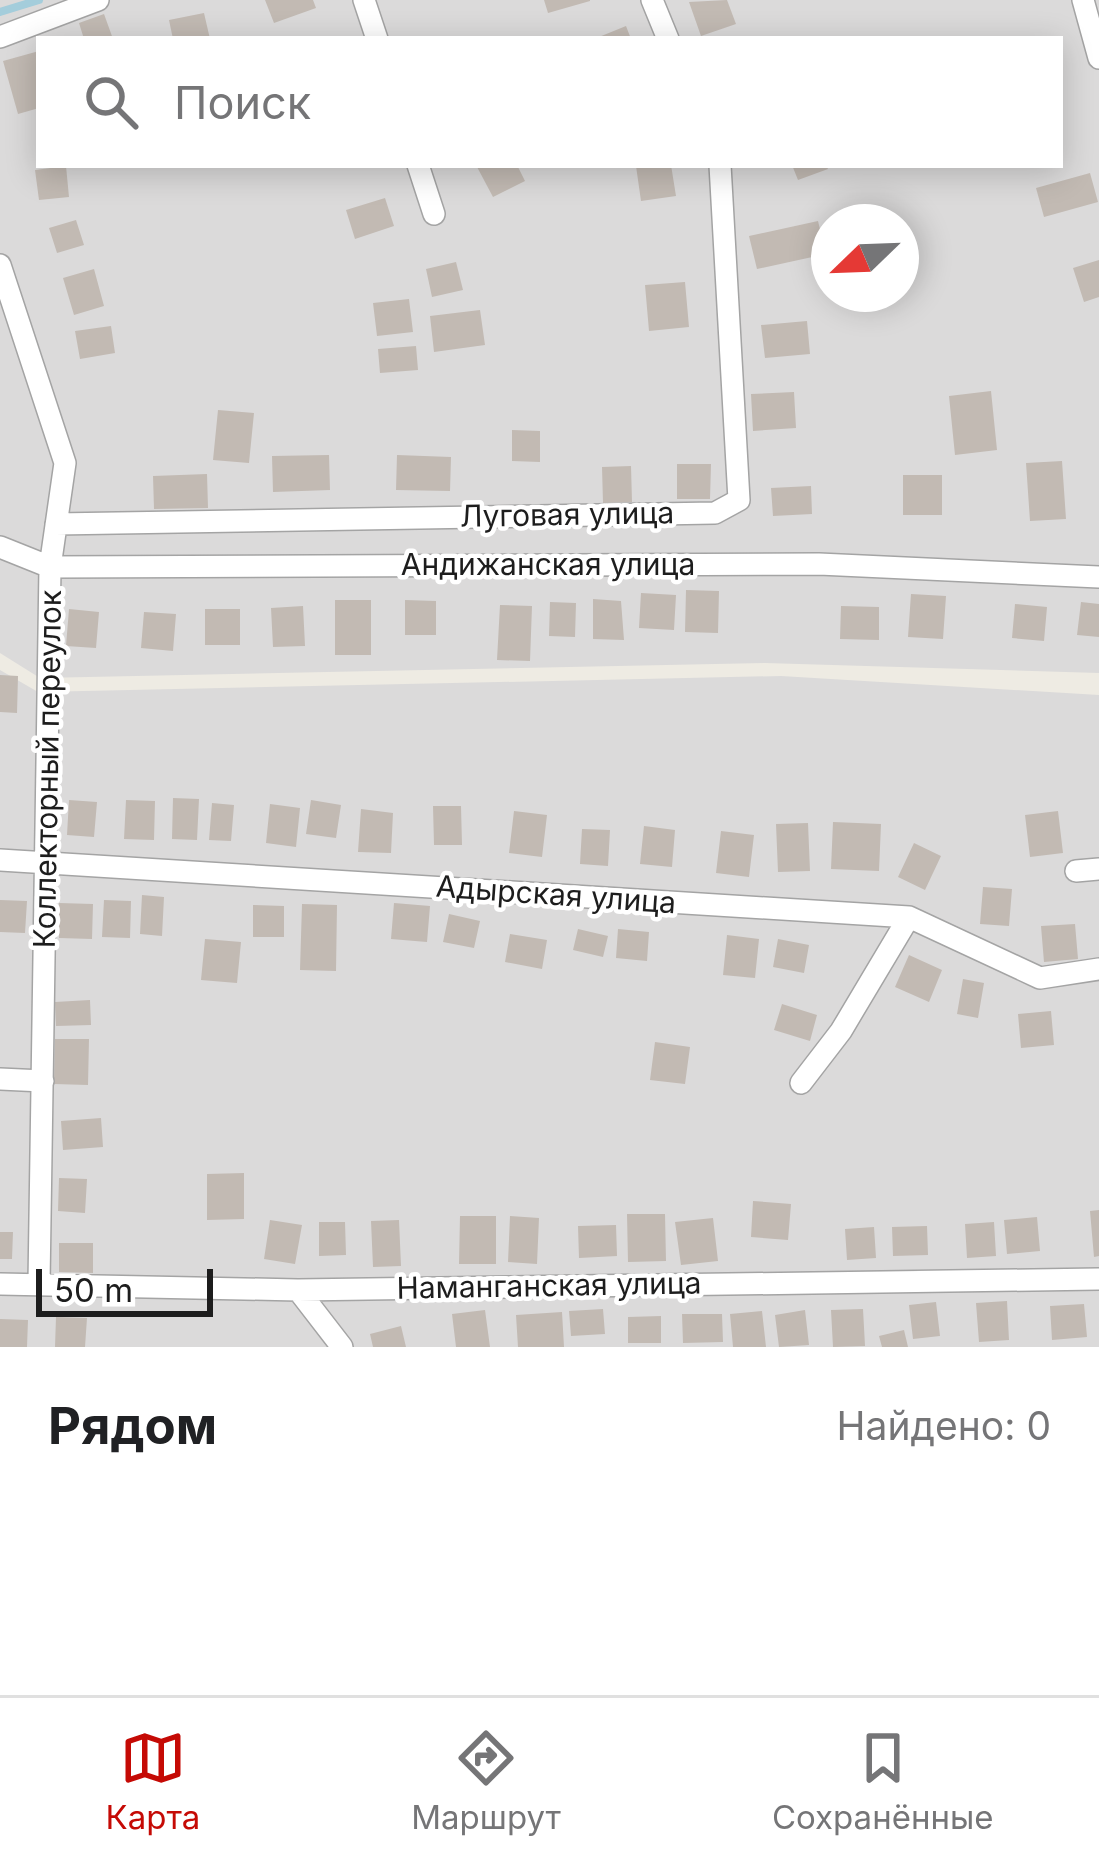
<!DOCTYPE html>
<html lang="ru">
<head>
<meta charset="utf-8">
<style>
	body { margin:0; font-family:Inter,sans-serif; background:#f2f2f2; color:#202124 }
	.compass { position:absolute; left:811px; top:204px; width:108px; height:108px; border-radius:50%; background:#fff; box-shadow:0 6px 30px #0003; rotate:247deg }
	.scale { position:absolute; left:36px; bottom:30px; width:177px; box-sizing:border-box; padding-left:12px; border:6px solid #1d1d1d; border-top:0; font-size:33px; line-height:42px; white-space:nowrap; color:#1d1d1d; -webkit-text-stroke:9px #fff; paint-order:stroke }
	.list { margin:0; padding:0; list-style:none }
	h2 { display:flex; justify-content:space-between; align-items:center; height:156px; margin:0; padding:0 48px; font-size:51px }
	h2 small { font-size:39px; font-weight:400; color:#757577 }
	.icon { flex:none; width:66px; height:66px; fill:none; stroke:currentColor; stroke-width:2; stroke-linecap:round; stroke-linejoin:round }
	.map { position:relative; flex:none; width:1099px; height:1347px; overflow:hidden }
	.search { position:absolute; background:#fff; box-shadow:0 6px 30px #0003; left:36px; right:36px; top:36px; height:132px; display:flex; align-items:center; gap:30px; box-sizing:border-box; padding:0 42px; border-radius:0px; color:#757577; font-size:45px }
	.sheet { height:348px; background:#fff }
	nav { display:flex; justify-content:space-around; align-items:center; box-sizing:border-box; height:168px; border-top:3px solid #e0e0e0; background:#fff; font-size:33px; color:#757577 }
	nav a { display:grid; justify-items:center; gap:6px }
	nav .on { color:#c50a05 }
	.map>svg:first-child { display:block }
	.residential { fill:#dbdada; fill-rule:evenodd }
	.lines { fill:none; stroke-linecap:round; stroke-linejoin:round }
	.stream { stroke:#a4cddb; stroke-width:8 }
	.building { fill:#c2bab3 }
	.minor-casing { stroke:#a4a4a4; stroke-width:24 }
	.minor { stroke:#fff; stroke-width:21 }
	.labels { text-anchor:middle; stroke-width:9; stroke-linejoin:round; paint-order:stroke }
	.street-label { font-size:30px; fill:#1d1d1d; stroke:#fff }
</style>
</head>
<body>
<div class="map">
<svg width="1099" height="1347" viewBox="0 0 1099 1347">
	<rect width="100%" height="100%" fill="#eeebe3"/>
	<path class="residential" d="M0,0H1099V673L765,663L40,678L0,653ZM39,39H1060V165H39ZM829,222H901V294H829Z
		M0,670L38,692L781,676L1099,695V1347H0Z"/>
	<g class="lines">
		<path class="stream" d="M0,12L39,0"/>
	</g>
	<path class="building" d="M265,0H313L316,8L274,23Z
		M544,0H590V1L548,13Z
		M727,0L736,24L701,36L689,2Z
		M204,13L210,39H173L169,20Z
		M104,14L113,39H84L79,23Z
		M626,26L631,39H594Z
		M39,51V108L18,114L3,61Z
		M476,165H517L525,181L493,197Z
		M671,165L676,196L641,201L636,166Z
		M792,165H826L828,169L798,180Z
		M66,166L69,197L39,200L35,170Z
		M1090,173L1098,202L1044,217L1036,188Z
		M385,198L394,226L355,239L346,210Z
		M76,220L84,245L57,253L49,228Z
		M818,221L826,254L757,269L749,236Z
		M1099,260V297L1084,302L1073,268Z
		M456,262L463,290L432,297L426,269Z
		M94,269L104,306L74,315L63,278Z
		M685,282L689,327L649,331L645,285Z
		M409,299L413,332L377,336L373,303Z
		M480,310L485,345L434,352L430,316Z
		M807,321L810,354L765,358L761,325Z
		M111,326L115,353L80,359L75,331Z
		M416,346L418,370L380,373L378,349Z
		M991,391L997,450L955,455L949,396Z
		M794,392L796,428L753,431L751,394Z
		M218,410L254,413L249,463L213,460Z
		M512,430L540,431V462L512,461Z
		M329,455L330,490L273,492L272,456Z
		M397,455L451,457L450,491L396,490Z
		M1062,461L1066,519L1030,521L1026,463Z
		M677,464H711L710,499H677Z
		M631,466L632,502L603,503L602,467Z
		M207,474L208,508L154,509L153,476Z
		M903,475H942V515H903Z
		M811,486L812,514L773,516L771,488Z
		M686,590L719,591L718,633L685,632Z
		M641,593L676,595L674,630L639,628Z
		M911,594L946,596L943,639L908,637Z
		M593,599L621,601L624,640L593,639Z
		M335,600H371V655H335Z
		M405,600L436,601V635H405Z
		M550,602L576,603L575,637L549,636Z
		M1081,602L1099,604V637L1077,635Z
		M1015,604L1047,607L1044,641L1012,638Z
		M500,605L532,606L530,661L497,660Z
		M303,606L305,646L273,647L271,608Z
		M841,606L879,607V640L840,639Z
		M69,609L99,612L96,648L66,646Z
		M205,609H240V645H205Z
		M144,612L176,614L173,651L141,648Z
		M0,675L18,676L17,713L0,712Z
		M173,798L199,799L197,840L172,839Z
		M69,800L97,802L94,837L67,835Z
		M126,800L155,801L154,840L124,839Z
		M311,800L341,805L336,838L306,834Z
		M212,803L234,805L231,841L209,840Z
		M270,804L300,808L296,847L266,843Z
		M433,806H461L462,845H434Z
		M361,809L393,813L391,853L358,852Z
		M514,811L547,815L542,857L509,853Z
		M1058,811L1063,853L1030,857L1025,815Z
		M833,822L881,824L879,871L831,869Z
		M808,823L810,871L778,872L776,824Z
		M644,826L675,830L672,867L640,864Z
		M582,829L610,830L608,866L580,864Z
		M721,831L754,835L749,877L716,873Z
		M914,843L941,856L925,890L898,877Z
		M983,887L1012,889L1009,926L980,924Z
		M142,895L164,897L162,936L140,934Z
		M0,900L27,901L25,933L0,932Z
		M104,900L131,901L130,938L102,937Z
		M59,903L93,904L92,939L59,938Z
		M394,903L430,906L427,942L391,939Z
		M302,904L337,905L336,971L300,970Z
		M253,905L284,906V937H253Z
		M449,914L480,921L474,948L443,942Z
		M1075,924L1078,959L1044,962L1041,926Z
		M578,929L608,936L603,957L573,950Z
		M618,929L649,932L647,961L616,958Z
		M510,934L547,940L542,969L505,962Z
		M727,935L759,939L755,978L723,975Z
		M205,939L241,942L237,983L201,980Z
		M778,939L809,945L804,973L773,967Z
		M909,955L942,970L929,1002L895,987Z
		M963,979L984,983L978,1018L957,1014Z
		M90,1000L91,1025L56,1026L55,1002Z
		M782,1004L817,1015L810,1041L774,1030Z
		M1051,1011L1054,1045L1021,1048L1018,1014Z
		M55,1039H89L88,1085L54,1084Z
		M655,1042L690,1047L685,1084L650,1080Z
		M101,1118L103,1147L63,1150L61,1121Z
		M244,1173V1219L207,1220V1174Z
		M59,1178L87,1179L85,1213L58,1211Z
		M753,1201L791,1204L788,1240L751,1237Z
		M1099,1210V1256L1094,1257L1090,1211Z
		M627,1214H665L666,1261L628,1262Z
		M460,1216H496V1264H459Z
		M510,1216L539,1218L537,1264L508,1262Z
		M1037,1217L1040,1251L1007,1254L1004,1220Z
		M713,1218L718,1261L681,1265L675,1222Z
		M270,1220L302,1225L295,1264L264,1259Z
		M399,1220L401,1266L373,1267L371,1221Z
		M319,1222H345L346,1255L319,1256Z
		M994,1222L996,1256L967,1258L965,1224Z
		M616,1225L617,1256L579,1258L578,1226Z
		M927,1226L928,1255L893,1256L892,1227Z
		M874,1227L876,1258L847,1260L845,1229Z
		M0,1232H13L12,1259H0Z
		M59,1243H93V1273L59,1272Z
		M1007,1301L1009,1340L979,1342L976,1303Z
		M936,1302L940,1336L913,1339L909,1305Z
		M1084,1304L1087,1337L1052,1340L1050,1306Z
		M603,1309L605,1334L571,1336L569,1311Z
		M863,1309L865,1346L833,1347L831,1310Z
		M485,1310L490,1347H456L452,1314Z
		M805,1310L809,1345L779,1347L775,1315Z
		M762,1311L766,1347H733L730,1314Z
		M562,1312L564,1347H518L516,1315Z
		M682,1314H722L723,1342L683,1343Z
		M661,1316V1343H628V1317Z
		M56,1317L87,1318L85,1347H55Z
		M0,1319L28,1320L27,1347H0Z
		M401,1326L406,1347H373L370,1334Z
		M904,1330L908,1347H882L879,1336Z"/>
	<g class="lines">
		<defs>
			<path id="minor" d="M364,0L377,39
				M652,0L668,39
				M1083,0L1099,58
				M0,37L98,0
				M418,165L434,214
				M0,265L65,463L50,567L39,1283
				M56,524L715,513L739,500L720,165
				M0,547L50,567L819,564L1099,577
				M0,860L909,917L1040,978L1099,969
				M1076,871L1099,869
				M0,1079L43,1081
				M801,1083L841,1031L909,917
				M0,1284L298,1290L1099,1279
				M298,1290L342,1347"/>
		</defs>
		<use href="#minor" class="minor-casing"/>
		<use href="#minor" class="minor"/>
	</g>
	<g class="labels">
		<g class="street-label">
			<text transform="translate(567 515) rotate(-1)" y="10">Луговая улица</text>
			<text x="548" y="575">Андижанская улица</text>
			<text transform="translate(48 769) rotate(-89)" y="10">Коллекторный переулок</text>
			<text transform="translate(556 895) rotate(4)" y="10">Адырская улица</text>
			<text transform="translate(549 1286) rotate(-1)" y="10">Наманганская улица</text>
		</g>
	</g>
</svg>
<svg class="compass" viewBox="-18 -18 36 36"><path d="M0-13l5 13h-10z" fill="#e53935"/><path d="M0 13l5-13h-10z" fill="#757577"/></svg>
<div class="scale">50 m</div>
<div class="search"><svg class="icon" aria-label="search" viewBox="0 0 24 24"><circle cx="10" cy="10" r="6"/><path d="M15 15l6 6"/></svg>Поиск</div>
</div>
<section class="sheet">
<h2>Рядом<small>Найдено: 0</small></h2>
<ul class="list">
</ul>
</section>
<nav>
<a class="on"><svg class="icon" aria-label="map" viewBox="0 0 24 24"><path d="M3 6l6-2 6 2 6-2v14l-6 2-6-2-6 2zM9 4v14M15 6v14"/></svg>Карта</a>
<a><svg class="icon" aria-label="directions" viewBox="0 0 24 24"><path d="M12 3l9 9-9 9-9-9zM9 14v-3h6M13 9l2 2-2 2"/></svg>Маршрут</a>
<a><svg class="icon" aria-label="saved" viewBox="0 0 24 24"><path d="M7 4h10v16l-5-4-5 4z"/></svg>Сохранённые</a>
</nav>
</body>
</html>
